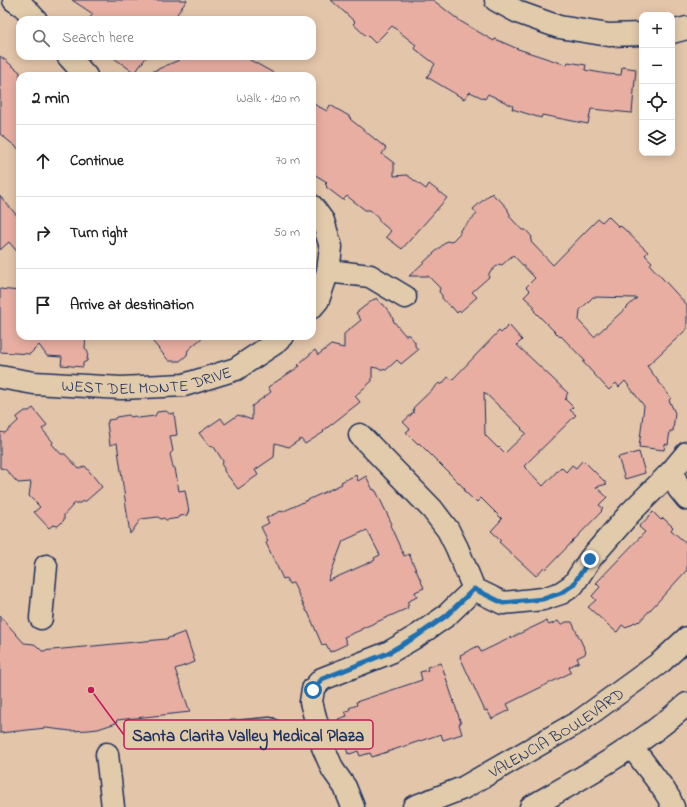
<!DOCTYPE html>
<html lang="en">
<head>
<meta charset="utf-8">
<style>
	body { margin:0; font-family:"Indie Flower",sans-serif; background:#f6f6f6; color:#222 }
	.controls { position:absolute; right:12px; top:12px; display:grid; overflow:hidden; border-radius:8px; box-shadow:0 2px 10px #0003 }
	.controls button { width:36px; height:36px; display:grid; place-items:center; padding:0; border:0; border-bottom:1px solid #e0e0e0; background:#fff; color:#222; font:20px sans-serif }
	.stop { position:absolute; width:12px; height:12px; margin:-9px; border:3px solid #1f6fb2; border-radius:50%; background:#fff }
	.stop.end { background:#1f6fb2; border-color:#fff; box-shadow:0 1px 4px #0008 }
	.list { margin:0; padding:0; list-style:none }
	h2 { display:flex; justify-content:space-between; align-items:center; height:52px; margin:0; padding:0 16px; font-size:17px }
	h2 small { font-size:13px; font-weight:400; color:#767676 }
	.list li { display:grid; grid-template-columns:26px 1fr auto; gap:12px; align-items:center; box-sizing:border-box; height:72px; padding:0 16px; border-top:1px solid #e0e0e0 }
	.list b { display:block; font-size:15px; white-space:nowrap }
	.list em { font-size:13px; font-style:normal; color:#767676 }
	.icon { flex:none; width:22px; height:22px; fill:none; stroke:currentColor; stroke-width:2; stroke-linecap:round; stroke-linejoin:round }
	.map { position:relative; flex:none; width:687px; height:807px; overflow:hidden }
	.search { position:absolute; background:#fff; box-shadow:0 2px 10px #0003; left:16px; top:16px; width:300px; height:44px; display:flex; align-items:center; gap:10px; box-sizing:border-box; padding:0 14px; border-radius:12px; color:#767676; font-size:15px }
	.panel { position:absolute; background:#fff; box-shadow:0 2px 10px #0003; left:16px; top:72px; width:300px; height:268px; border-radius:12px }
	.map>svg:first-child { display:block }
	.building { fill:#e8aea2; stroke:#1b2f5e; fill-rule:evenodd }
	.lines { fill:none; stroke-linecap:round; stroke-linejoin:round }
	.minor-casing { stroke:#1b2f5e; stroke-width:25 }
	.major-casing { stroke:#1b2f5e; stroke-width:25 }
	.minor { stroke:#e2cbab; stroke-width:22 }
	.major { stroke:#e2cbab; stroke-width:22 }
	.route { stroke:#1f6fb2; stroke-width:5 }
	.labels { text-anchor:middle; stroke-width:4; stroke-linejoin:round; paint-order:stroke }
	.street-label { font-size:16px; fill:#1b2f5e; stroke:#e2cbab }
	.leader { fill:none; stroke:#c2185b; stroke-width:1.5 }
	.callout-dot { fill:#c2185b; stroke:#e2cbab; stroke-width:1.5 }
	.callout { fill:#e2cbab; stroke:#c2185b; stroke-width:1.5 }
	.callout-label { font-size:17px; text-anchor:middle; font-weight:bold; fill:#1b2f5e }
</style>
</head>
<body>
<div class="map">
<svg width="687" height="807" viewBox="0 0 687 807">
	<rect width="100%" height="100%" fill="#e3c5a9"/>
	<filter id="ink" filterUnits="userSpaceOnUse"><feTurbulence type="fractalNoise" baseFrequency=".025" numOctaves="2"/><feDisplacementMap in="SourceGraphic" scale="8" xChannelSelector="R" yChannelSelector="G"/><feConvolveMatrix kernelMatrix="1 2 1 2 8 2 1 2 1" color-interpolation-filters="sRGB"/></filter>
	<g filter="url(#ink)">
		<path class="building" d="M72,0H187L173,20H88L93,14Z
			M331,0H433L460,21L494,41L495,39L518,49L567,65L568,62L586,65L585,70L607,74L621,75L622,67L636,69L632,113L591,109L588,124L542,115L541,118L512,109L513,106L488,94L485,99L470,92L464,99L427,77L435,64L414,48L416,45L392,26L375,43L367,35L366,36L353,24L355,22Z
			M0,56L20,72V150L0,134Z
			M111,56H147L135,73Z
			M181,56H243L279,76H142L179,60Z
			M312,103L327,111L330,105L349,116V117L351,118L350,119L386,148L382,154L394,163V176L407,175L426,189L429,184L447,198L402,249L386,237L391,231L379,221L378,217L370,210H365L347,196L343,200L326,187L327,186L325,184L327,182L312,173Z
			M492,193L497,199H499L508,209V211L510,214V217L522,230H526L532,237L531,242L553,265L587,230L598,219L602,222L608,216L619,227L620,226L621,227H622L648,252L645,255L652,262L650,265L687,305V329L647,366L671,398L669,400L675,413L673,431H670L668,445L665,444L664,450L639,447L644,406L625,381L619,387L616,383L609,390L605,386L583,362L585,361L561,336L560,337L534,311L535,310L533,308L535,307L524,297L530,291L526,287L535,278L513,255L502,265L499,264L489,273V277L472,292L477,297L460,312L459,311L457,313L452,307H450L442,298V295L439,292L440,288L428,276H409L447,241L451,242L460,233V230L477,214L473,209L489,195H490ZM593,297L637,298L594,337L579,321L580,310Z
			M0,196L20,219V255L9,242L0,250Z
			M0,289L20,291V336H86L85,348L88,352L87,361L83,363V367L61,365L62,357L47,356L39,345L30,354L0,352Z
			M376,298L381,304H383L391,314L394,322L405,335H409L415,342V346L418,350L401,364L397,360L386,370L372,367V381L355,396L360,402L323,431L324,432L305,444L301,439L289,447L275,443L274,457L255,470L258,475L238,489L224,471V468L222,466L223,461L214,447L209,446L199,433L221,418L225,424L238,415L252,420V406L271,392L268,387L300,366L298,365L301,362L315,350L318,355L331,345L344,348V334L361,320L356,313L374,299V300Z
			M509,325L522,340L517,345L568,393L566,396L567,398L565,399L573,407L570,410L576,415L524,466L543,486L561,467L566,472L572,465L576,468L582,461L583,462L584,461L607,484L596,487L607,497L599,505L603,508L601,510L602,511L546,569L544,567L536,576L499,542L501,540L491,531L502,519L481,498L477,502L474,499V500L464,491L465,489L419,443L418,444L406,432L410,429L403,422L414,412L413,411L414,409L413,408L439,383L441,385L448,377L452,380L499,331L501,333ZM484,392L522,428L521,429L526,433L505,453L499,447L498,448L485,435Z
			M148,336H204L188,350L187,355L180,361H169Z
			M33,408L47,425L42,429L53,442L52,444L61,454H65L79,469L85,466L102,487L86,501H83L80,503H75L64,515V520L58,526L53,525L49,528L34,512L40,507L29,496L31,482L18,483L5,469L0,468V432L5,433L18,421L17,417L25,411H29Z
			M166,411L170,414L174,413L177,435L170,436L173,451L170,454L173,467L175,468L179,491L185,490L189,512H187L188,515L180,516L179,518L166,520L164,518L161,519L158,517L141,519L130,534L117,443L110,445L107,423H108V420L115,419L116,417L129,415L131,417L135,416L138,418L155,416L157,412Z
			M639,452L645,473L625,479L618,457Z
			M356,475L358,481L366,476L373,490L374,489L375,491H376L392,524L390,525L404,556L409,554L424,588L415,592L417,597L407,602L409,605L407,606L408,608L361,629V630L344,637L347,644L330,652L326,644L322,645L308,612H307L293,583L289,584L286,578L283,579L266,543L268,541L261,527L269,523L266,518L281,511L282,512L325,492L342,484L341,482ZM367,530L380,555L374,558L375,560L328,581L343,541Z
			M653,512L661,520L663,518L673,527L671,530L687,544V570L639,622L638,621L636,623L634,622L630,626L629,625L626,628L622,625L617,632L615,631L588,607L596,600L592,596L600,587L596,583L645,532L639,527Z
			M0,616L24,643L34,644L37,646L42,651L166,639L185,632L195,662L175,669L190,712L117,720L116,723L98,729L89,730L71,731L46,728L0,733Z
			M546,621L549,625L558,621L561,625L566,622H572L586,652L585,653V654L577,658L579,662L569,667L571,672L570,673L507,704L510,710L492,719L487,710L485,711L460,657H461L460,655L478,646L481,652Z
			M441,663L461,723L459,724L462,734L443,740L441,734L372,757L370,753L360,756L358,751L350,754V753L348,754L338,721H339L338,719L347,716L345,711L350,710L349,708L357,705L356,702L422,680L420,672L428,670L427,667Z"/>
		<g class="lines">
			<defs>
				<g id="minor">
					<path d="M14,0L23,6L36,20"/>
					<path d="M496,0L520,13L559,27L609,35L642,34"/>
					<path d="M672,32L687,28"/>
					<path d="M68,56L86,76"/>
					<path d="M312,206L323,221L331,247L328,271L318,300L312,307"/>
					<path d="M328,271L370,276L405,297"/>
					<path id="s1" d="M0,377L34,383L121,388L184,385L236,369L275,343L283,336"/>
					<path d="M360,435L432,509L448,530L457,548L474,589L503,603L543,599L561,593L573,585L590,559L630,513L672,471L687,453"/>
					<path d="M672,471L679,489L687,499"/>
					<path d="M41,618L46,566"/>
					<path d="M224,733L270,729"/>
					<path d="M632,747L662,787L669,798L673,807"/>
					<path d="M107,754L113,807"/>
					<path d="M353,807L345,787L333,770L323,747L311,702L313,689L322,679L388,653L417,636L446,616L474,589"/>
				</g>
				<g id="major">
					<path id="s2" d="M414,807L463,788L580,721L661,662L687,638"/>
					<path d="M531,807C585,776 640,746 687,704"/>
				</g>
			</defs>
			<use href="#minor" class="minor-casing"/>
			<use href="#major" class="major-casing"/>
			<use href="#minor" class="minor"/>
			<use href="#major" class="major"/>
		</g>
	</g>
	<g class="lines" filter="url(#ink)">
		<path class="route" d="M313,690L322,679L388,653L417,636L446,616L474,589L503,603L543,599L561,593L573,585L590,559"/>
	</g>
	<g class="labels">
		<g class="street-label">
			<text dy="6" stroke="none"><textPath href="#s1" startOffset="148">WEST DEL MONTE DRIVE</textPath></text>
			<text dy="6" stroke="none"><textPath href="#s2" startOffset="161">VALENCIA BOULEVARD</textPath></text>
		</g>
	</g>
	<path class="leader" d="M91 690L124 735"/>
	<circle class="callout-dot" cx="91" cy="690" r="4"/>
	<rect class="callout" x="124" y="720" width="249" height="29" rx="4"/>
	<g class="callout-label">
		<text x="248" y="741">Santa Clarita Valley Medical Plaza</text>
	</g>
</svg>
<div class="controls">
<button>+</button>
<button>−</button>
<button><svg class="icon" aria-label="locate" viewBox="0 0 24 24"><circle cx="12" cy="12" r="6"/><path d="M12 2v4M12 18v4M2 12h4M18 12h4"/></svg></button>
<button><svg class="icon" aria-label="layers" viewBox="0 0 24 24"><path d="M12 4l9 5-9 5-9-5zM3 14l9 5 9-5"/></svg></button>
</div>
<div class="stop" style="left:313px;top:690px"></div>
<div class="stop end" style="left:590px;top:559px"></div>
<div class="search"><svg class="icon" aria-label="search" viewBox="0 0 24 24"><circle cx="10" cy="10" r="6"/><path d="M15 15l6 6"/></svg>Search here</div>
<section class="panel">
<h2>2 min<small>Walk · 120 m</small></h2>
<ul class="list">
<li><svg class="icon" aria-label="ahead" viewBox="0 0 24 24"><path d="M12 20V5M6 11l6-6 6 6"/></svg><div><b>Continue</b></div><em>70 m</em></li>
<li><svg class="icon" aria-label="right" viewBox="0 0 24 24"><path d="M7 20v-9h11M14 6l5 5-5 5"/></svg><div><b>Turn right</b></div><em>50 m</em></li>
<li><svg class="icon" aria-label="arrive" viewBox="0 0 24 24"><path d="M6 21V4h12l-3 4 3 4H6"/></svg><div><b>Arrive at destination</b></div></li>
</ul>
</section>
</div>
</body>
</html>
